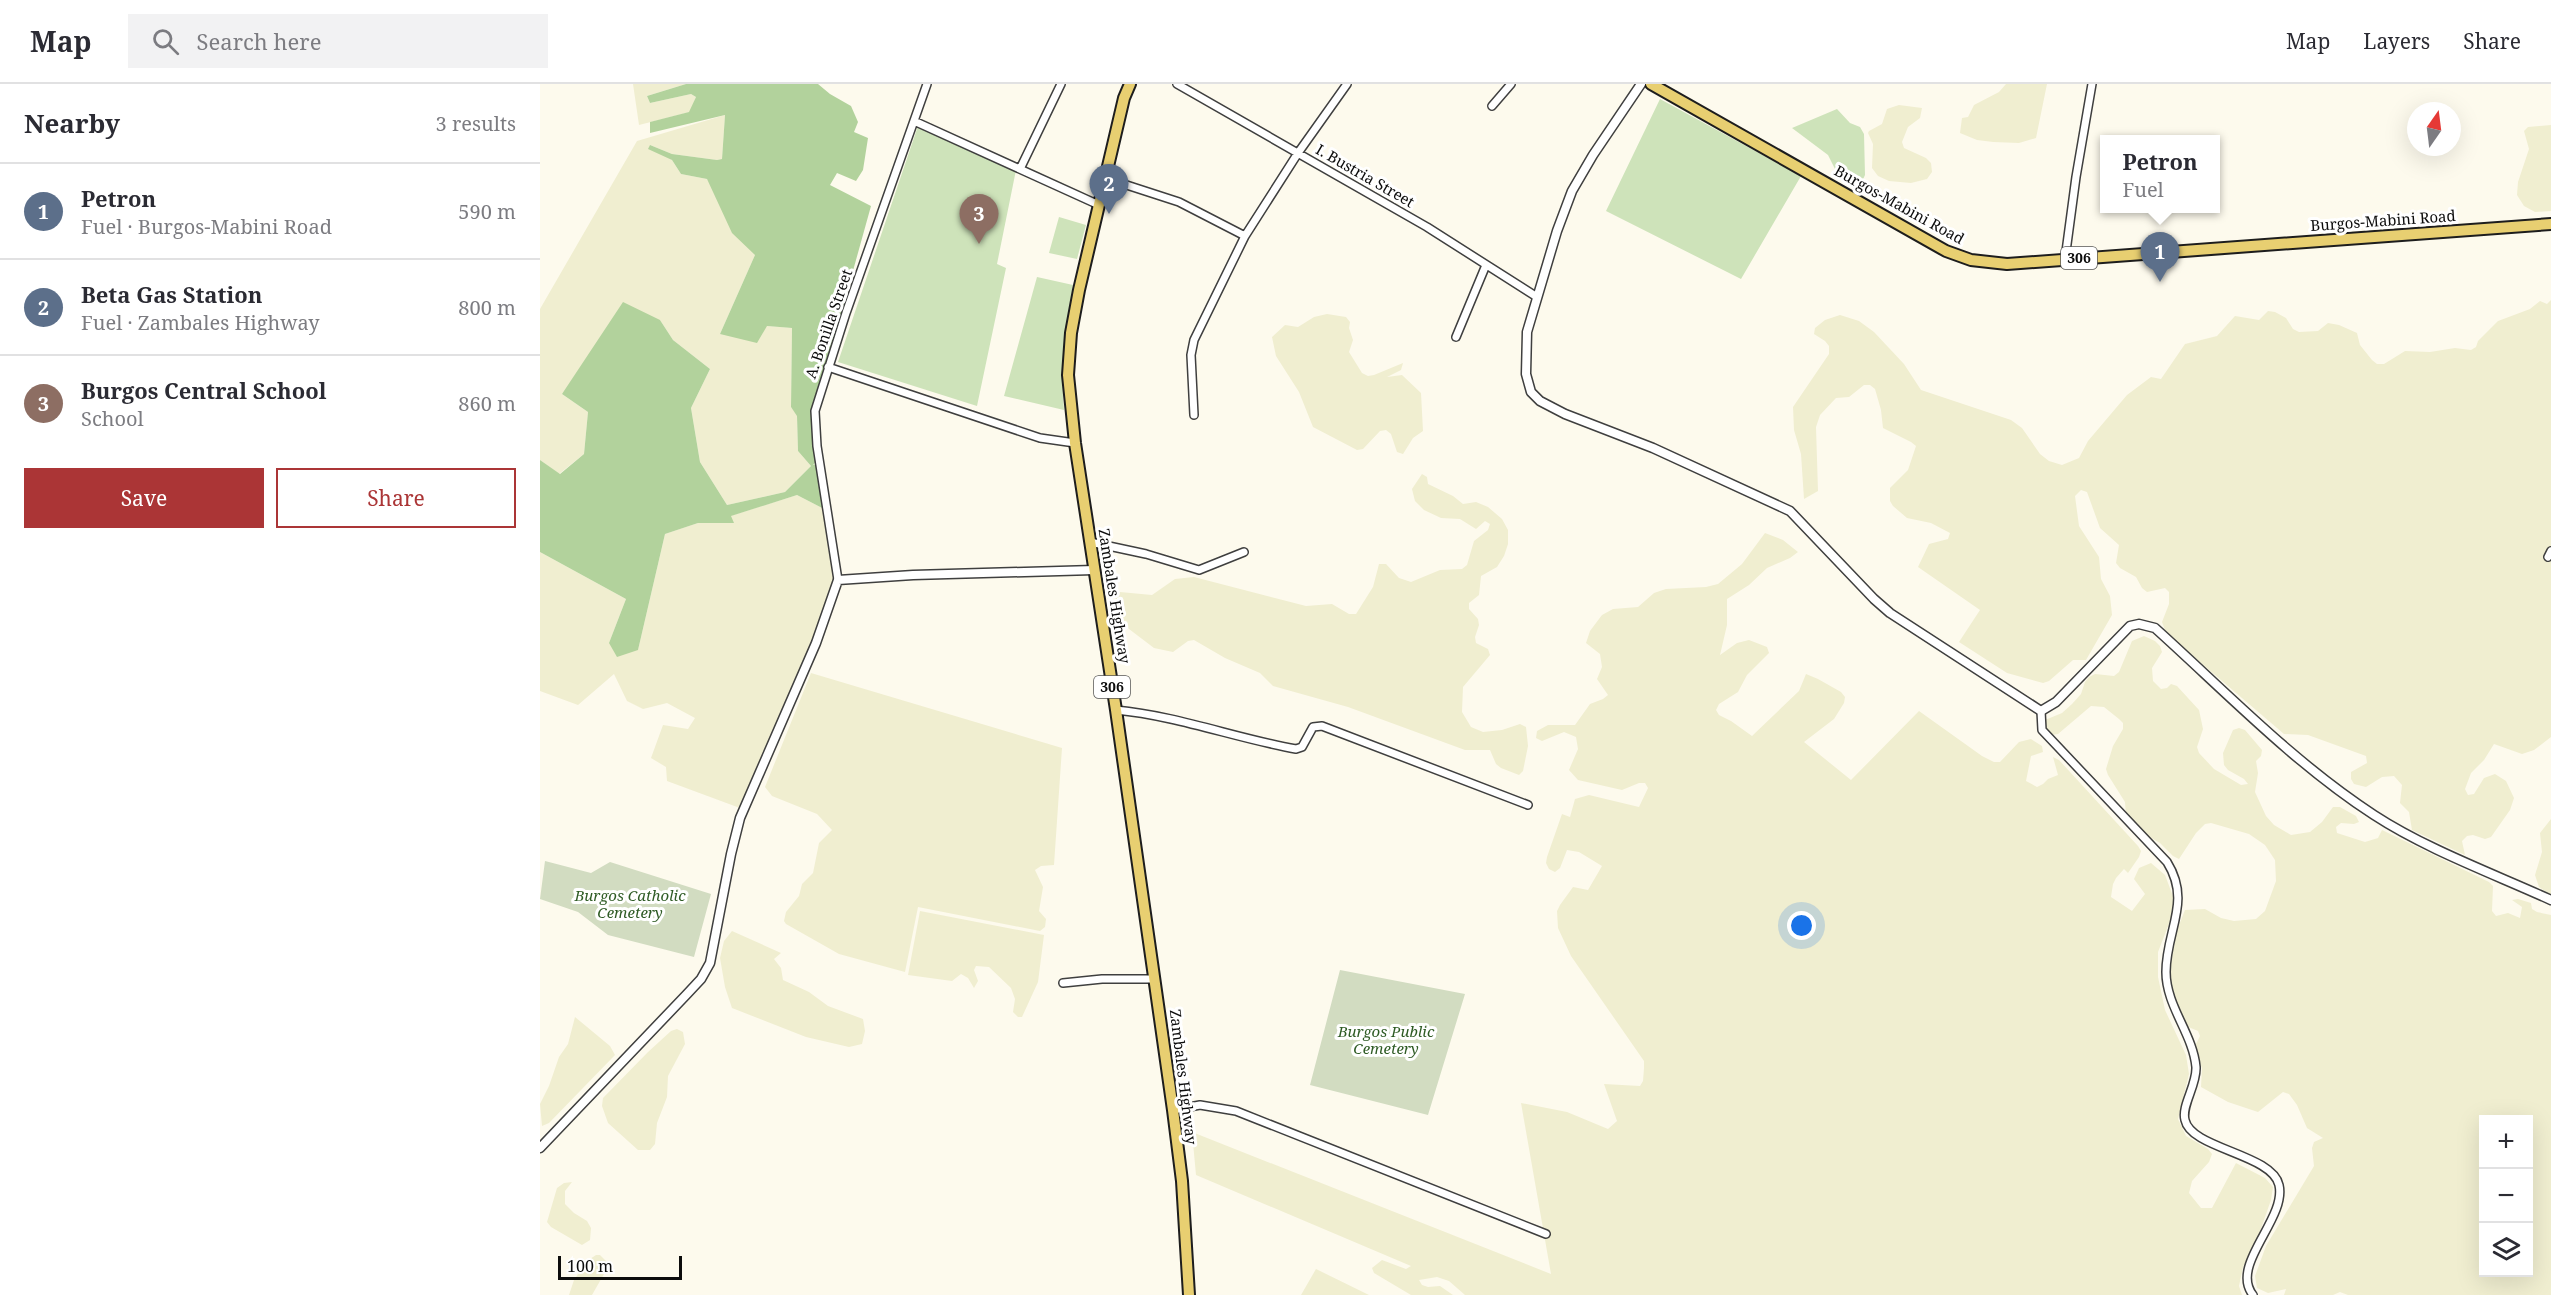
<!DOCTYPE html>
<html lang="en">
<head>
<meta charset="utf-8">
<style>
	body { margin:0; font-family:"Noto Serif",serif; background:#f2f2f3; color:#2b2b33 }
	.controls { position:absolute; right:18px; bottom:18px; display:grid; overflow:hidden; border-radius:0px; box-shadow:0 6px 24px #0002 }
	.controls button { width:54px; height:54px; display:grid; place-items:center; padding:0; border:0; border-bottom:2px solid #e1e1e2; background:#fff; color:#2b2b33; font:30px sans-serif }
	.compass { position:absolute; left:1867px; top:18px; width:54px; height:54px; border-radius:50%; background:#fff; box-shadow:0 6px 24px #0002; rotate:14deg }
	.scale { position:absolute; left:18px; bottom:15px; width:124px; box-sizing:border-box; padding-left:6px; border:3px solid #0c0c0c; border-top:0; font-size:16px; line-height:21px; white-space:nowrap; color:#0c0c0c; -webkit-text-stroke:4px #fff; paint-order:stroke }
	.you { position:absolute; left:1262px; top:842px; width:21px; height:21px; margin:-15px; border:4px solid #fff; border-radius:50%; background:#1a73e8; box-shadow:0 0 0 9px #1a73e833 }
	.badge { display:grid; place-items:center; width:39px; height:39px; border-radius:50%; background:#ab3536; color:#fff; font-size:20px; font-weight:700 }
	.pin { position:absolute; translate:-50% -50px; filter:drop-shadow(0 2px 3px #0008) }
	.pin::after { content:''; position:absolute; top:32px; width:21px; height:18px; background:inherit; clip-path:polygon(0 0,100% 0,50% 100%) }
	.popup { position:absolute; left:1560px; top:51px; width:120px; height:78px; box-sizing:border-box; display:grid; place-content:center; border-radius:0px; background:#fff; filter:drop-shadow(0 2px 4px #0005); font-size:20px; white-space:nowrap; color:#7c7c81 }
	.popup b { font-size:22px; color:#2b2b33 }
	.popup::after { content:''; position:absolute; left:50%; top:100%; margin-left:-12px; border:12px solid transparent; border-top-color:#fff }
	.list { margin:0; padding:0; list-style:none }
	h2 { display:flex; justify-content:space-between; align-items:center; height:78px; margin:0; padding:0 24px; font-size:26px }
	h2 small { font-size:20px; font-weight:400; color:#7c7c81 }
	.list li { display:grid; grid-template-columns:39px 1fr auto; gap:18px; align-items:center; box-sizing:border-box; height:96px; padding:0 24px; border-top:2px solid #e1e1e2 }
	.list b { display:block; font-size:22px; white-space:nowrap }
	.list p { margin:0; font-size:20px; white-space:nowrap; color:#7c7c81 }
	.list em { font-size:20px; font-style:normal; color:#7c7c81 }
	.actions { display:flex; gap:12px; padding:18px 24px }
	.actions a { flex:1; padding:14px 0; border:2px solid #ab3536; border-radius:0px; text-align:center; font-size:21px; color:#ab3536 }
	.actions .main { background:#ab3536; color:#fff }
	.icon { flex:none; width:33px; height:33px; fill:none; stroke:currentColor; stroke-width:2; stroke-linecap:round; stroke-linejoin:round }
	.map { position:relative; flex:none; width:2011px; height:1211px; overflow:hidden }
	header { display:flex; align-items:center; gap:36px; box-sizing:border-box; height:84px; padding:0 30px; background:#fff; border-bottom:2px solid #e1e1e2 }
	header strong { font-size:28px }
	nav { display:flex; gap:33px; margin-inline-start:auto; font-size:21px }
	.search { width:420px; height:54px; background:#f2f2f3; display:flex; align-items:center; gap:15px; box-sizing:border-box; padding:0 21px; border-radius:0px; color:#7c7c81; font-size:22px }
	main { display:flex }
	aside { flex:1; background:#fff }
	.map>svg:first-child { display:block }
	.farmland { fill:#f0eed0; fill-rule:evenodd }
	.green { fill:#cee3ba }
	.forest { fill:#b2d29c }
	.cemetery { fill:#d2dcc1 }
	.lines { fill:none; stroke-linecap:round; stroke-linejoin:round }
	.minor-casing { stroke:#3f3f3f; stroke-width:10 }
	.tertiary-casing { stroke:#3f3f3f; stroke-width:11 }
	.primary-casing { stroke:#1d1d1d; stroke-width:14 }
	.minor { stroke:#fff; stroke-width:7 }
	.tertiary { stroke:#fff; stroke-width:8 }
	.primary { stroke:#e8cf71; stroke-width:10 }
	.labels { text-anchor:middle; stroke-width:6; stroke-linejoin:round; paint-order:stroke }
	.shield { fill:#fff; stroke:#555; stroke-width:1.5 }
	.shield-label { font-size:14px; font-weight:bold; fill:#0c0c0c }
	.street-label { font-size:15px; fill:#0c0c0c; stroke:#fff }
	.park-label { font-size:15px; font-style:italic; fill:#2e5b24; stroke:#fff }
</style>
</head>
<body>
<header>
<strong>Map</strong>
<div class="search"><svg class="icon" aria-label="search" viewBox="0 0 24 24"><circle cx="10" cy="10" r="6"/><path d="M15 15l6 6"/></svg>Search here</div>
<nav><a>Map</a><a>Layers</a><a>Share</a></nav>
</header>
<main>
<aside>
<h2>Nearby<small>3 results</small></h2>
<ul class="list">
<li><span class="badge" style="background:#5c6f8a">1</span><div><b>Petron</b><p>Fuel · Burgos-Mabini Road</p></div><em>590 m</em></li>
<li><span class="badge" style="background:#5c6f8a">2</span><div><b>Beta Gas Station</b><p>Fuel · Zambales Highway</p></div><em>800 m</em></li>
<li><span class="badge" style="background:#8d6e63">3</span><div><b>Burgos Central School</b><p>School</p></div><em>860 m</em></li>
</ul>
<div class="actions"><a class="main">Save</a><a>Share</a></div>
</aside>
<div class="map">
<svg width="2011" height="1211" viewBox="0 0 2011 1211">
	<rect width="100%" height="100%" fill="#fdfaed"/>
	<path class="farmland" d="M93,0H146L107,12L110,19L151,10L156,13L150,28L99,41Z
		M1466,0H1507L1496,54L1479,59L1453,58L1437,56L1420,49L1422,34L1428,33L1434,21L1459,8Z
		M1359,21L1382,24L1380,34L1368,43L1362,58L1364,64L1386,74L1391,79L1392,88L1387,95L1371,99L1349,97L1338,92L1332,84L1333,60L1328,49L1329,47L1342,40L1347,25Z
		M185,31L182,75L177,76L132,70L110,61L132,76L141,90L167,95L215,171L180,250L227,242L252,244L251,323L257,331L258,367L271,382L245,408L187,421L160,378L151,324L170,285L133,256L120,236L22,310L48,328L44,370L19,390L0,376V225L97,57Z
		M2011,41V127L1995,128L1984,122L1977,111L1978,98L1989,65L1984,47L1988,43Z
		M2011,216V653L1994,666L1982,670L1954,660L1944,676L1931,689L1925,705L1928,711L1934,710L1944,694L1955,690L1966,697L1974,714L1970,726L1951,753L1945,755L1933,751L1927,752L1922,757L1925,771L1872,746L1869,728L1860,719L1862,701L1854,692L1842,693L1826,703L1814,700L1811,695V688L1827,679L1826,672L1768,651L1744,650L1626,549L1622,538L1629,520V508L1625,504L1607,508L1602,504L1596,493L1580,484L1576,479L1579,461L1560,444L1547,408L1541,406L1535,412L1539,442L1559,473L1561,495L1570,512L1572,531L1546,576H1533L1509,597L1503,599L1467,589L1419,558L1440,526L1378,483L1389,460L1408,455L1410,449L1391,439L1367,434L1353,422L1350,417V404L1368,386L1376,362L1371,358L1343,344L1341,326L1335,305L1330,301H1324L1309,313L1296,314L1280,331L1276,343L1278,407L1264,415L1261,370L1254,346L1253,323L1289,270V262L1285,257L1274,250L1275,244L1285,236L1300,231L1319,237L1334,248L1364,280L1381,306L1471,336L1482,344L1500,370L1509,377L1522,381L1539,374L1548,357L1587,311L1611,293L1621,295L1645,260L1677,252L1695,232L1719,236L1728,227L1735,228L1746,234L1753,245L1759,248L1778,247L1788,239L1799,241L1817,249L1820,261L1832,276L1837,280H1844L1865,267L1890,268L1915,264L1931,266L1936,263L1938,257L1958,237L1990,225L2000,217L2007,220Z
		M787,230L806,233L810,238L809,244L813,256L809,268L822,289L828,292L834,291L863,279L861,286L847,293L862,291L881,309L883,347L873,354L863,370L857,368L851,350L846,346L840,347L823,365L817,366L773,343L759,308L736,272L732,253L745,241L758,243L774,233Z
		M882,390L887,393L888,400L913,412L923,420L936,418L948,423L962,435L968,446V460L964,472L957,483L941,492L939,511L929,519V525L938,535L939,541L935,553L936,559L948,565L950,571L923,603L922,628L931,643L943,648L962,646L980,640L986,643L988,662L983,687L979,691L961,684L956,680L950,666H925L808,623L733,602L720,589L685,574L654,556L648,557L633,568L614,564L589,545L575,524L573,518L580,508L612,511L635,495L654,493L766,522L792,520L809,530H816L833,503L839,480H846L859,494L871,498L900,486L922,485L927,481L934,457L948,446L950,440L945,437L936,445L920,435L901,434L884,426L875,417L872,405Z
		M257,411L286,426L294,486L290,517L208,727L127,697L126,683L111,674L123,641L148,645L155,634L127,619L103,625L87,617L74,590L38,621L0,607V468L86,515L69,559L98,566L125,450L158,439H193L190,432Z
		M1225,449L1243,456L1258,468L1250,474L1227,484L1209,501L1187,515V541L1180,571L1197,559L1209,556L1227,563L1229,569L1207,591L1198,608L1179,620L1176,626L1179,631L1191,637L1212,652L1259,607L1266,590L1278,595L1301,608L1305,613L1304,619L1294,635L1264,658L1311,696L1379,627L1442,672L1454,678H1460L1479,658L1491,655L1502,662L1503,668L1491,672L1486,697L1497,703L1503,700L1508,695L1518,691L1513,673L1519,676L1598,762L1601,767L1599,773L1588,789L1584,785L1576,794L1573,800L1571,813L1592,827L1605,810L1594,795L1599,784L1611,779L1625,791L1634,815L1632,832L1618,868V893L1625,926L1646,971L1649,990L1638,1035L1646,1052L1668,1065L1672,1070L1669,1078L1652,1097L1649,1109L1661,1124H1672L1696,1079L1725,1094L1733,1103L1731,1116L1718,1153L1703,1183L1699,1202L1702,1211H925L909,1197L897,1193L879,1196L882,1201L888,1203L900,1202L913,1211H871L834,1189L832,1184L842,1176L866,1185L871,1182L656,1091L652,1048L1011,1190L981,1019L1027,1028L1068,1045L1077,1037L1064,1000L1100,1002L1103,997L1104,984V977L1031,872L1018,844L1017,827L1020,821L1033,803L1048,806L1062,782L1039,768L1027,766L1020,784L1015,788L1009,785L1006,779L1007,773L1022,730L1030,733L1035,715L1049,711L1099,723L1108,704L1105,699H1099L1082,706L1038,696L1029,686L1038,665L1036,653L1024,648L1002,657L996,654L997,647L1008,641H1035L1050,620L1063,615L1068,611L1057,595L1062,583L1060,570L1046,559L1050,547L1062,531L1073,525L1098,523L1114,509L1126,505L1166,503L1178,500L1202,480Z
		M1604,552L1615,557L1620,562L1622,568L1612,584L1613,597L1621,605L1627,604L1631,600L1637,602L1659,626L1663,645L1657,663L1659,669L1674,685L1701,701L1708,700L1704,695L1688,686L1684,681L1683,669L1693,646L1699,644L1705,646L1722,666L1721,672L1716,677L1718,689L1715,708L1726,732L1734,741L1751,751L1770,748L1782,738L1793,723H1800L1816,732L1819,738L1814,740L1801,739L1796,743L1797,749L1825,758L1838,754L1842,746L1949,798L1953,802L1952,827L1956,832L1968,829L1980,834L1982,823L1972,816L1978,815L1991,819L1992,825L1997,828L2011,831V1211H1808L1800,1208L1793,1211H1744L1746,1205L1728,1209L1717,1204L1715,1192L1726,1162L1774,1082L1772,1064L1774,1058L1783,1054L1767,1044L1757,1021L1749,1010L1743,1008L1718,1028L1688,1018L1661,1003L1662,984L1654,964L1660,952L1658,947L1646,942L1642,938L1631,907L1629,888L1635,851L1645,826L1665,825L1681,834L1694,837L1716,835L1725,827L1736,797L1735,776L1725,761L1709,750L1671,739L1665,740L1656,749L1639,775L1633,772L1620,759L1604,750L1586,732L1585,718L1568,691L1566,685L1573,662L1583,645V639L1579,635L1564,623L1551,622L1518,650L1511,651L1503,642L1505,636L1522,629L1532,620L1541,610L1545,598L1549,593L1555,590L1574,592L1579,588L1592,557ZM1944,1036H1988V1188H1944Z
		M271,589L522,664L514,781L501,782L495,786L503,803L499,827L506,835L505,843L500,847L378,823L365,888L299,870L246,840L244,837L246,828L259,812L262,800L273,789L279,759L292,746L277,730L232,712L225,703Z
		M2011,735V811L1999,803L1995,791L2002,768L2000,749Z
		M380,827L504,851L498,898L482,933H478L473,928L475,915L471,904L449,883L436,882L434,886L438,897L434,904L428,894L421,890L412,897L368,891Z
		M192,847L241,869L234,875L241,884L243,896L269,908L288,922L323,935L325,947L322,960L309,963L266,953L192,924L185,903L180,874L184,857Z
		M35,933L70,962L75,971L9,1039L2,1042L0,1020L9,1002L19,973L28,960Z
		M137,945L143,948L145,960L128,992L127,1013L117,1039L115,1060L110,1066H98L68,1039L62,1022L63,1014L108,968L131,947Z
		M32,1098L25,1107V1120L34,1129L47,1137L51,1144L50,1156L42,1161L11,1143L7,1138L17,1104L24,1099Z
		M56,1171H60L66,1177L68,1183L52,1211H29L34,1196L47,1177Z
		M776,1185L829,1211H761Z"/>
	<path class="green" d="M1120,15L1261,92L1201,195L1066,127Z
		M1297,25L1310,39L1320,43L1324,50L1325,91L1318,106L1300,95L1288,71L1252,44Z
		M378,42L476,86L457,180L466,184L437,322L298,278Z
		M519,133L546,141L537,175L509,169Z
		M497,193L533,201C526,243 520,284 524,326L464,312Z"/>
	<path class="forest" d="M146,0H278L290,10L311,22L318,38L314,48L328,54L323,86L316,97L297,89L290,101L331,122L271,338L277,377L273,381L277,380L286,426L257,411L191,432L194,439H158L125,450L98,566L77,573L69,559L86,515L0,468V376L20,390L44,370L48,328L22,310L83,218L120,236L133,256L170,285L151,324L160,378L187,421L245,408L271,382L258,367L257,332L251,323L252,244L227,242L217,259L180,250L215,171L192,149L167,95L141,90L132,76L108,65L110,61L132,70L177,76L182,75L185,31L110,49V38L149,28L156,13L151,10L110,19L107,12Z"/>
	<path class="cemetery" d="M5,777L51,789L70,778L171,810L154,873L68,851L38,828L0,815Z
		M800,886L925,910L888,1031L770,1001Z"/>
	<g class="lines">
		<defs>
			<path id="minor" d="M637,0L887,143L997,213
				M952,22L971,0
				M374,37L559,121
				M480,85L521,0
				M565,94L639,118L705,152
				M1525,175L1536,93L1552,0
				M916,253L946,181
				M288,283L500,354L535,359
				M654,331L651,271L654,256L705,152L758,69L807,0
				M550,458L606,470L659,486L704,468
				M2008,473L2011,467
				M298,496L277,362L275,327L306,229L387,0
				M576,626C638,632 695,654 756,665L762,663L773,643L782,642L988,721
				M1501,627L1502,646L1627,778C1652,818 1626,846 1626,888C1626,922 1653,950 1656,983C1657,1001 1641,1022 1645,1036C1651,1065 1732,1070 1739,1101C1747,1135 1689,1181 1713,1211
				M523,899L562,895H615
				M633,1026L660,1021L696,1027L1006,1150"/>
			<path id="tertiary" d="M1101,0L1053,71L1032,107L1017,147L987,248L986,290L991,308L1000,317L1025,330L1113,364L1250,427L1334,515L1350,529L1501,627L1516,618L1590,542L1599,540L1615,544C1686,608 1754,679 1834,731C1886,765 1954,790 2011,816
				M0,1064L147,910L161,895L170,879L191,770L200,734L276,559L298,496L373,491L554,486"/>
			<path id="primary" d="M590,0L584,14L539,206L531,249L528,291L535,359L576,626L633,1026L642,1097L649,1211
				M1111,0L1406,167L1431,176L1467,180L2011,140"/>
		</defs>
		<use href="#minor" class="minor-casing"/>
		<use href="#tertiary" class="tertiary-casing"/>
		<use href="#primary" class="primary-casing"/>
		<use href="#minor" class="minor"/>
		<use href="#tertiary" class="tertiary"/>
		<use href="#primary" class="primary"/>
	</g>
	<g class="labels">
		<g class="shield">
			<rect x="1521" y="163" width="36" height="22" rx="4.5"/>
			<rect x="554" y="592" width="36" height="22" rx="4.5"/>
		</g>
		<g class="shield-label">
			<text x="1539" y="179">306</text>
			<text x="572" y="608">306</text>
		</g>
		<g class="street-label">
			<text transform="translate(825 92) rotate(30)" y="5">I. Bustria Street</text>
			<text transform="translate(1359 121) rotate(29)" y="5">Burgos-Mabini Road</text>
			<text transform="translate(1843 137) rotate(-4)" y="5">Burgos-Mabini Road</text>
			<text transform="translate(289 240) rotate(-71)" y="5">A. Bonilla Street</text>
			<text transform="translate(574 512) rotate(81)" y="5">Zambales Highway</text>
			<text transform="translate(643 993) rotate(83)" y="5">Zambales Highway</text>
		</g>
		<g class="park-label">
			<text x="90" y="817">Burgos Catholic<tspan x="90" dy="17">Cemetery</tspan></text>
			<text x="846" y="953">Burgos Public<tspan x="846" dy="17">Cemetery</tspan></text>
		</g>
	</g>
</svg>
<div class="controls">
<button>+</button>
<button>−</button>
<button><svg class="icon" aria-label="layers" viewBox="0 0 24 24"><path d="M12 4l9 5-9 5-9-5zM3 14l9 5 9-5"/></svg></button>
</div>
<svg class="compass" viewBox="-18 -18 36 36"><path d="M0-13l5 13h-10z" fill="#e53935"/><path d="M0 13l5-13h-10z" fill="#7c7c81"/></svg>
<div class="scale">100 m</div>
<div class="you"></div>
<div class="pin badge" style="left:1620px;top:198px;background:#5c6f8a">1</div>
<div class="popup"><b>Petron</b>Fuel</div>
<div class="pin badge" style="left:569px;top:130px;background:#5c6f8a">2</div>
<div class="pin badge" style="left:439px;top:160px;background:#8d6e63">3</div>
</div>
</main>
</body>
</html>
